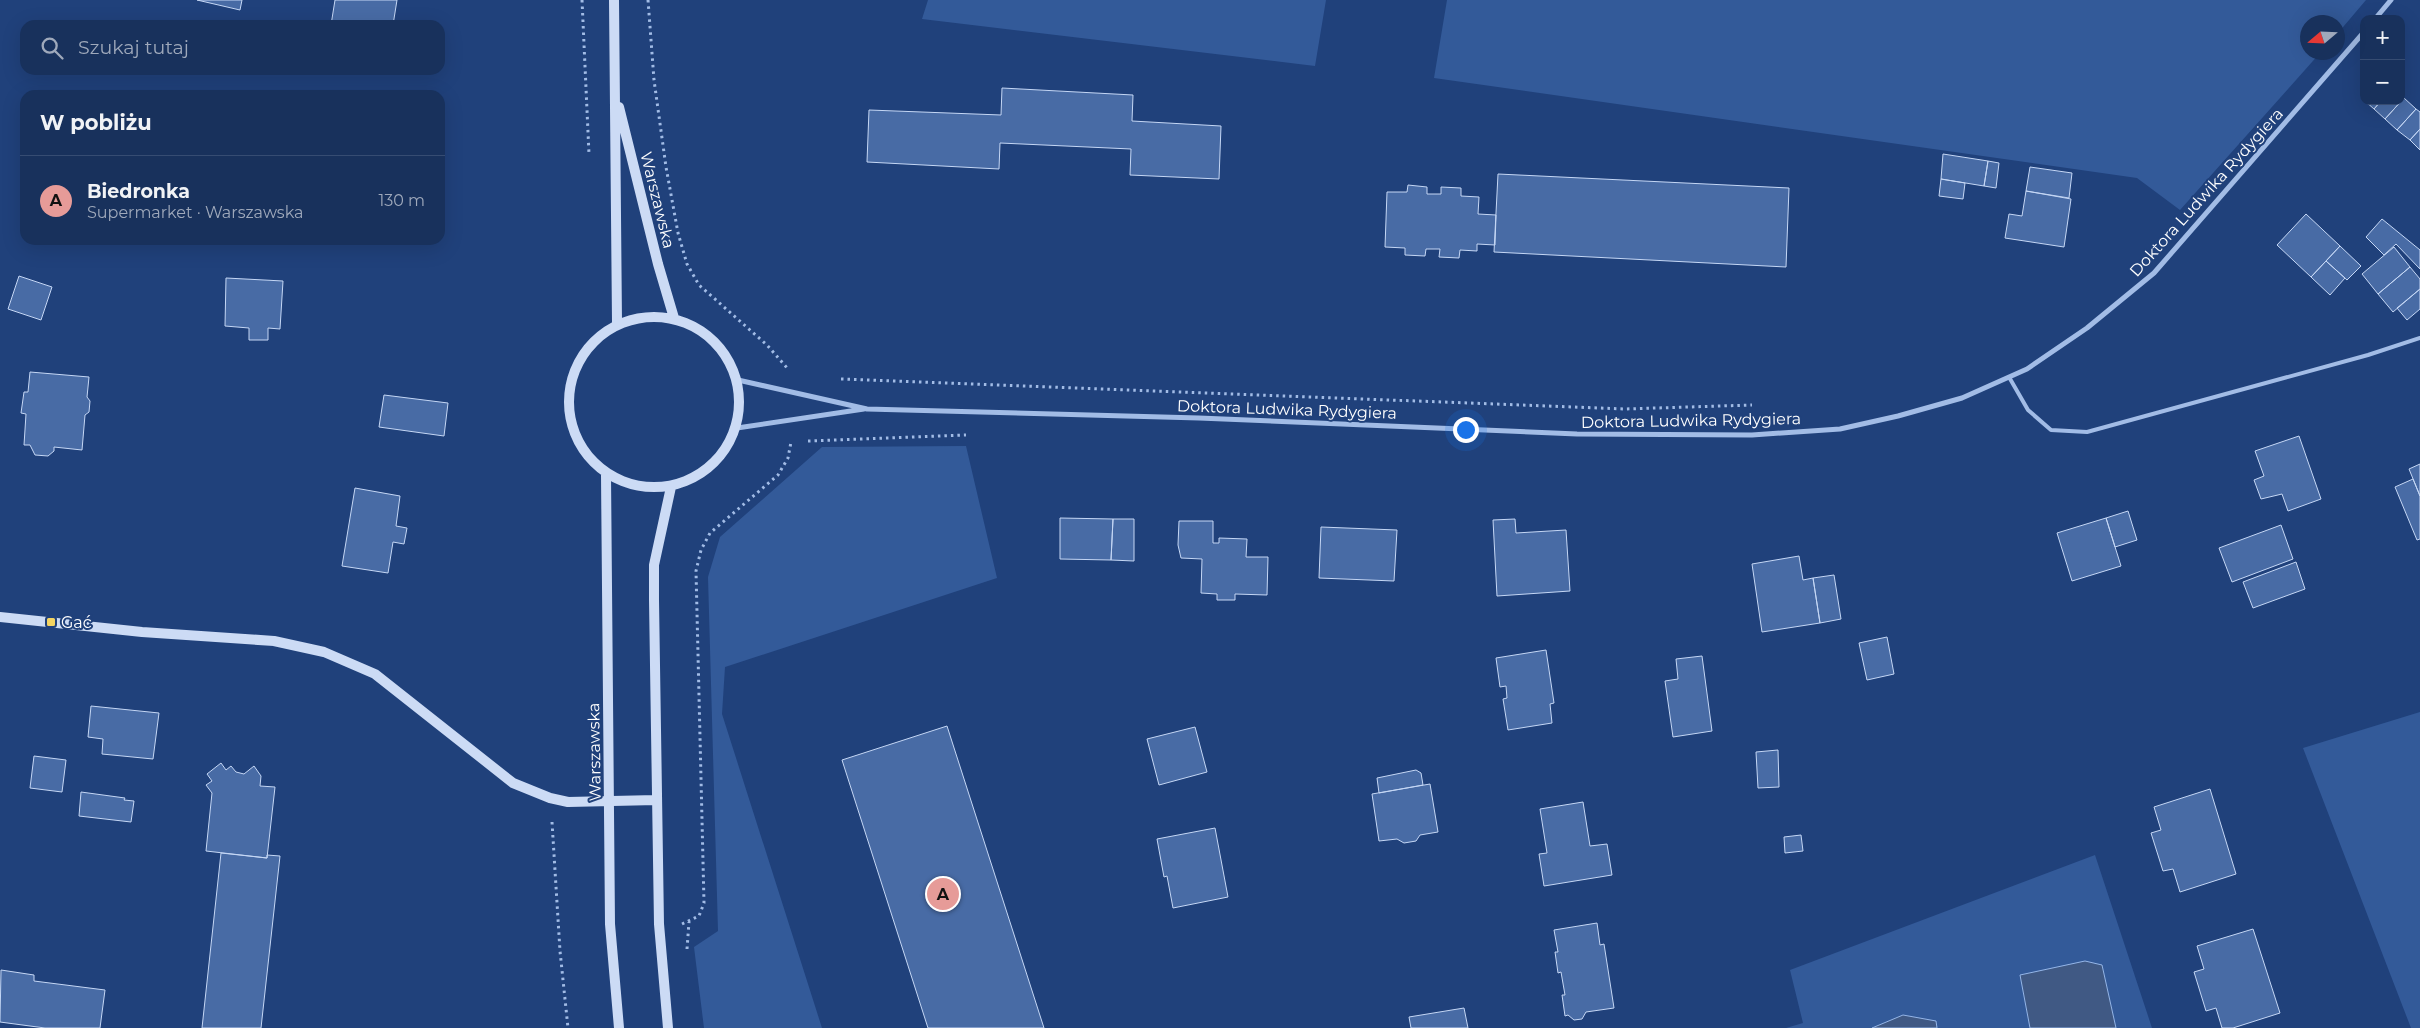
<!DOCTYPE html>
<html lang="pl">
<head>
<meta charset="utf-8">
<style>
	body { margin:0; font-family:Montserrat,sans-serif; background:#253d65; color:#f1f3f6 }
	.controls { position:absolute; right:15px; top:15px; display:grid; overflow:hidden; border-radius:10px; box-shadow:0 5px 20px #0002 }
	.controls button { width:45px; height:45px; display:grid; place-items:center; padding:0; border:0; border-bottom:1px solid #364c72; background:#18315c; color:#f1f3f6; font:25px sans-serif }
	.compass { position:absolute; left:2300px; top:15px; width:45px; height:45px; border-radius:50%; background:#18315c; box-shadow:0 5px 20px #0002; rotate:251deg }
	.you { position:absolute; left:1465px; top:429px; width:18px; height:18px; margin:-12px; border:4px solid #fff; border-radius:50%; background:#1a73e8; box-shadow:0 0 0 8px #1a73e833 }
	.badge { display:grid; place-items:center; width:32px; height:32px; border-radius:50%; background:#e69b98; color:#111; font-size:16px; font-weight:700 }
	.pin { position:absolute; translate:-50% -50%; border:2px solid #fff; box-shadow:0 1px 5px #0006 }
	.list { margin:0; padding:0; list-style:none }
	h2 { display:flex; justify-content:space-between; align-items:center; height:65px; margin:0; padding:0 20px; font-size:21px }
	h2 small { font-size:16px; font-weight:400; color:#9fa9bb }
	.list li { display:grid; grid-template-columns:32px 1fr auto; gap:15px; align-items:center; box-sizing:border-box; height:90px; padding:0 20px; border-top:1px solid #364c72 }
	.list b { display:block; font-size:19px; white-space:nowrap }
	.list p { margin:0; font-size:16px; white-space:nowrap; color:#9fa9bb }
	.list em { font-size:16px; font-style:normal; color:#9fa9bb }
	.icon { flex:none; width:28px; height:28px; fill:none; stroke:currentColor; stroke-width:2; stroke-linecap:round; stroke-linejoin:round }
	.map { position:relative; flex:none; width:2420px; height:1028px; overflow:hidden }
	.search { position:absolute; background:#18315c; box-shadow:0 5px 20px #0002; left:20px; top:20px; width:425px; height:55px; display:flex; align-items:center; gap:12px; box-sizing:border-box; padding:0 18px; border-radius:15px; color:#9fa9bb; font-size:19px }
	.panel { position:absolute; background:#18315c; box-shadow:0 5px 20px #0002; left:20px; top:90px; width:425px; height:155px; border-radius:15px }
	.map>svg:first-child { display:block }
	.green { fill:#335a99 }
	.water { fill:#405984; stroke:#95b6e8 }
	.building { fill:#486ba5; stroke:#c5d7f5 }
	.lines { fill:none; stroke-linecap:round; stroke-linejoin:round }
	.path { stroke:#a2bce6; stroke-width:3; stroke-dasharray:2.5 4; stroke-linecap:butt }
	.lane { stroke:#a2bce6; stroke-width:4 }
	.street { stroke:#a2bce6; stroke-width:5 }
	.secondary { stroke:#ccdbf5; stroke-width:10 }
	.poi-dot { fill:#f4d462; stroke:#20417b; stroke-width:2 }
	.labels { text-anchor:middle; stroke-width:4; stroke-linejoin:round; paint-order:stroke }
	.street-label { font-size:16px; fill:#fff; stroke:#20417b }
	.poi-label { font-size:16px; fill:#fff; stroke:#20417b; text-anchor:start }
</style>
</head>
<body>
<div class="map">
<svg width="2420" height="1028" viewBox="0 0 2420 1028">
	<rect width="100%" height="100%" fill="#20417b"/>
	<path class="green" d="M928,0H1326L1315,66L922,19Z
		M1447,0H2366L2338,33V22H2308V52L2320,53L2180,210L2137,178L1434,78Z
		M966,446L997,578L725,667L722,714L822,1028H704L694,947L718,931L708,577L720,537L822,447Z
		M2420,712V1028H2411L2303,748Z
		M2095,855L2152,1028H2116L2102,965L2020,975L2030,1028H1937L1935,1021L1903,1015L1872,1028H1786L1803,1023L1790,970Z"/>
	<path class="water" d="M2085,961L2102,965L2116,1028H2030L2020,975Z
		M1903,1015L1936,1021L1937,1028H1872Z"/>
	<path class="building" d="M197,0H242L240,10Z
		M335,0H397L393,25H331Z
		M1002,88L1133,95L1132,121L1221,126L1219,179L1130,175L1131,149L1000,143L999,169L867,162L869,110L1001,115Z
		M2401,96L2404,98L2385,119L2374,109L2381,101H2401Z
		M2404,98L2416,109L2397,130L2385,119Z
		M2365,101H2381L2374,109Z
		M2416,109L2420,112V129L2410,140L2397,130Z
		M2420,129V150L2410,140Z
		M1943,154L1988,161L1984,186L1941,179Z
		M1988,161L1999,163L1996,188L1984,186Z
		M2030,167L2072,173L2069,198L2026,191Z
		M1498,174L1789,188L1786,267L1494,252Z
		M1941,179L1965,183L1963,199L1939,196Z
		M1408,185L1427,187V194H1441V187L1461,188V196L1479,197L1478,214L1496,215L1495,245L1477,244V251L1460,250L1459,258L1439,257L1440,249H1426L1425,256L1405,255V248L1385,247L1387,192H1407Z
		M2026,191L2071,199L2064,247L2005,238L2009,214L2022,216Z
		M2306,214L2340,246L2311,277L2277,245Z
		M2382,219L2420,250V269L2396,244L2384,255L2366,237Z
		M2340,246L2361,266L2347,280L2326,261Z
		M2394,247L2410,267L2378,294L2362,274Z
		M2326,261L2345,278L2330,295L2311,277Z
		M2410,267L2420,279V289L2393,312L2378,294Z
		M19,276L52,287L41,320L8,309Z
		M226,278L283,281L280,329L268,328V340H249V328L225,326Z
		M2420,289V309L2407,320L2397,308Z
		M30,372L89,377L87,397L90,401L89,412L85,415L82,450L54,447V451L48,456L35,455L30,445H24L26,414L21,413L24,392H28Z
		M384,395L448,403L444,436L379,427Z
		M2299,436L2321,499L2288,511L2282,494L2261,499L2254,480L2264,476L2255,451Z
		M2420,464V496L2409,469Z
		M2413,479L2420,496V539L2417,540L2395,487Z
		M355,488L400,496L396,526L407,528L404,544L393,542L388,573L342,566Z
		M2128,511L2137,540L2115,547L2106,518Z
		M1060,518L1113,519L1111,560L1060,559Z
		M2106,518L2121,566L2072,581L2057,533Z
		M1113,519H1134V561L1111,560Z
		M1515,519L1516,533L1566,530L1570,591L1497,596L1493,520Z
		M1179,521H1213V543H1219V538L1247,539L1246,557H1268L1267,595L1235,594V600H1217V594L1201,593L1202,559L1181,558L1178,545Z
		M2281,525L2293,559L2232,582L2219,548Z
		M1321,527L1397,530L1394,581L1319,578Z
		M1799,556L1803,580L1813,578L1820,623L1762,632L1752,564Z
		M2296,562L2305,589L2253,608L2243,582Z
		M1834,575L1841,619L1820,623L1813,578Z
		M1887,637L1894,674L1867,680L1859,643Z
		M1546,650L1554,703L1550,704L1552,723L1508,730L1503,699L1507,698L1506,686L1500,687L1496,658Z
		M1702,656L1712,731L1673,737L1665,681L1678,679L1676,659Z
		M91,706L159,713L153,759L102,754L103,739L88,737Z
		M947,726L1044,1028H928L842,760Z
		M1195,727L1207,772L1159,785L1147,739Z
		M1778,750L1779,787L1758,788L1756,752Z
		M34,756L66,760L62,792L30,788Z
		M221,763L226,770L231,766L236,772L244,774L254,766L261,776L260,786L275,787L267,858L206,851L212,793L206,785L212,781L207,774Z
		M1416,770L1421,773L1423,785L1379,793L1377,778Z
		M1430,784L1438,832L1420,835L1416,841L1404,843L1397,839L1379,841L1372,794Z
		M2210,789L2236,874L2180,892L2173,869L2163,871L2151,833L2161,830L2154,807Z
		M81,792L125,798L124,800L134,801L131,822L79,816Z
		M1583,802L1590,846L1607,844L1612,875L1544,886L1539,854L1547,853L1540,809Z
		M1215,828L1228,897L1173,908L1167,876L1164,877L1157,839Z
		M1801,835L1803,851L1785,853L1784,837Z
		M221,853L267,858V855L280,856L261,1028H202Z
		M1597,923L1600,945L1604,944L1614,1008L1586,1012L1582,1019L1574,1020L1568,1015L1565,1016L1562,995H1565L1561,972L1558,973L1555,952H1558L1554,930Z
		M2253,929L2280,1013L2233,1028H2222L2216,1008L2206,1011L2194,972L2204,969L2197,946Z
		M1,970L34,975V981L105,990L100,1028H45L0,1022Z
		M1464,1008L1468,1028H1411L1409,1017Z"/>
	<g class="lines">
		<path class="path" d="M582,0L589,154
			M648,0L654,80L666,167L678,233L687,264L699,285L767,345L788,369
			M841,379L1625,409L1752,405
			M808,441L966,435
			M552,822L560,951L568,1028
			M682,924L699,916L704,903L696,571L701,550L710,533L778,475L788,458L791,442
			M687,949L689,922"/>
		<path class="lane" d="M2009,377L2028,410L2051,430L2087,432L2368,355L2420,338"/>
		<path class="street" d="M2375,19L2391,0
			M738,380L867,409L1199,418L1577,434L1752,435L1840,429L1898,416L1962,398L2027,369L2087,328L2154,273L2364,32
			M737,428L864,409"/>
		<path class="secondary" d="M614,0L617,323
			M619,107L658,264L674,318
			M569 402a85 85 0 1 1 170 0a85 85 0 1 1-170 0Z
			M606,475L610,924L619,1028
			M0,617L142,632L274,641L324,652L375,674L513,783L550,798L568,802L656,800
			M668,1028L659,924L654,600V565L671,487"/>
	</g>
	<rect class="poi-dot" x="46" y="617" width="10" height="10" rx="2.5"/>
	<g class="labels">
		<g class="street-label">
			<text transform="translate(2206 192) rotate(-48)" y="6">Doktora Ludwika Rydygiera</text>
			<text transform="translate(658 200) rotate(76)" y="6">Warszawska</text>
			<text transform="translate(1287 409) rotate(2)" y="6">Doktora Ludwika Rydygiera</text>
			<text transform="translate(1691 420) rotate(-1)" y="6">Doktora Ludwika Rydygiera</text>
			<text transform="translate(594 752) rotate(-91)" y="6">Warszawska</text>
		</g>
		<g class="poi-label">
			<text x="61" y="628">Gać</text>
		</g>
	</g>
</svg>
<div class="controls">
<button>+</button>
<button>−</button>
</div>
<svg class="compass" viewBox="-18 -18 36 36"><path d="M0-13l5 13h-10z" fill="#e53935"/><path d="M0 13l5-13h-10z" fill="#9fa9bb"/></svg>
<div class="you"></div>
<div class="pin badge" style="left:943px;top:894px">A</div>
<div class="search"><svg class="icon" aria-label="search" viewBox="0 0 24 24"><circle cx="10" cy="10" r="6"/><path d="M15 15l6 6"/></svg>Szukaj tutaj</div>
<section class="panel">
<h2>W pobliżu<small></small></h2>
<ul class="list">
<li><span class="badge">A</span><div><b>Biedronka</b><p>Supermarket · Warszawska</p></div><em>130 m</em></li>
</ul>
</section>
</div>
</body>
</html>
